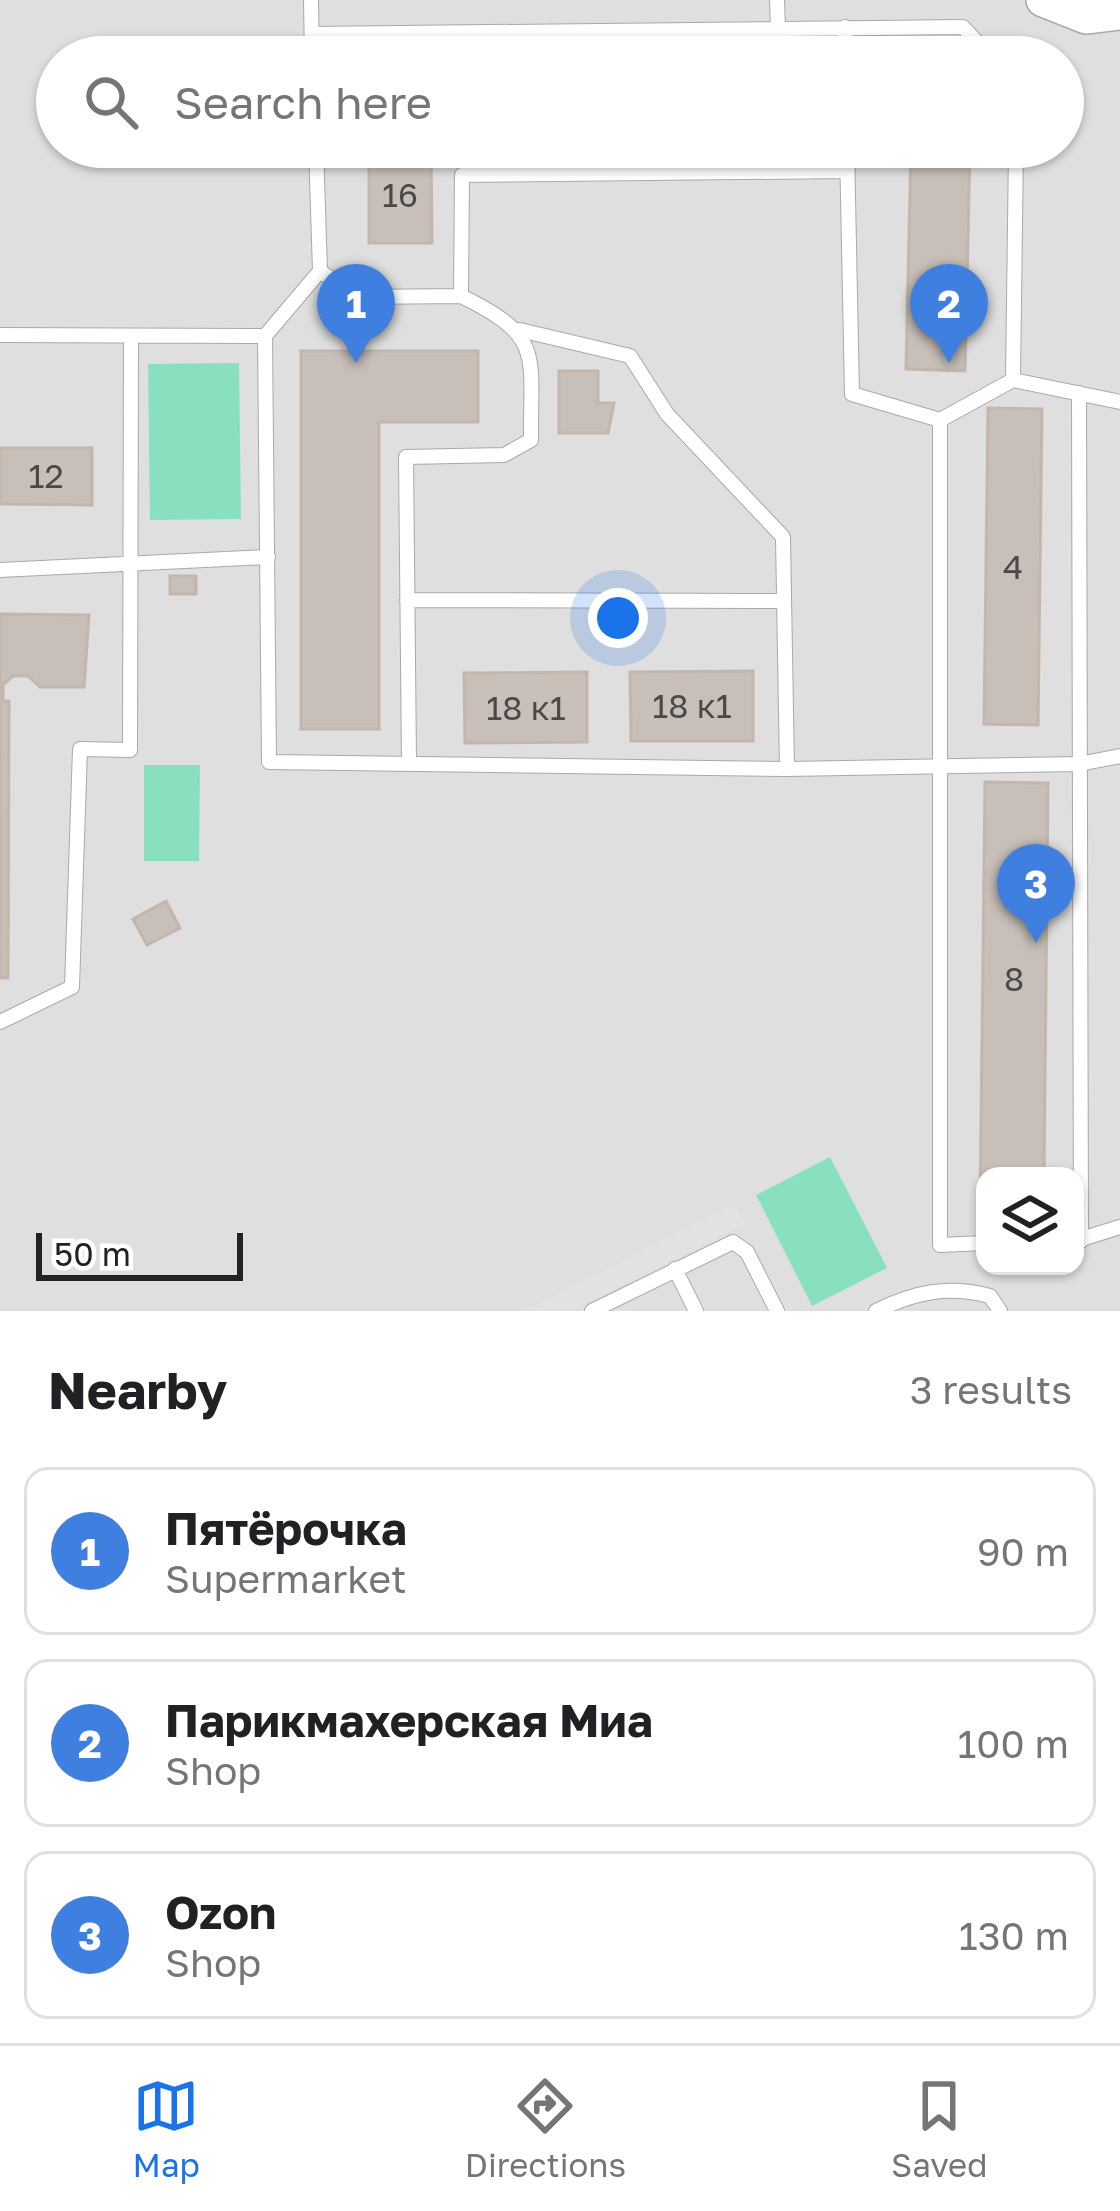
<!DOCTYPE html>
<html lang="en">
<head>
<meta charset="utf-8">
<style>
	body { margin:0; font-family:"Golos Text",sans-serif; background:#f6f6f6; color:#202124 }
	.controls { position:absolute; right:36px; bottom:36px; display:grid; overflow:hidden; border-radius:24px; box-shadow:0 3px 9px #0004 }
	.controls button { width:108px; height:108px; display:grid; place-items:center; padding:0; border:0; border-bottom:3px solid #e0e0e0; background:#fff; color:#202124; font:60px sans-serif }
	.scale { position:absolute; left:36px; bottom:30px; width:207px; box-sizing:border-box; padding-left:12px; border:6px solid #222; border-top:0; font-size:33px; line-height:42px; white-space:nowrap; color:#222; -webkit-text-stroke:9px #fff; paint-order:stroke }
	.you { position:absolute; left:618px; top:618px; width:42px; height:42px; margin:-30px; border:9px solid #fff; border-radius:50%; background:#1a73e8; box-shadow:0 0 0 18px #1a73e833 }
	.badge { display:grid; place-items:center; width:78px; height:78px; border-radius:50%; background:#1a73e8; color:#fff; font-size:39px; font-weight:700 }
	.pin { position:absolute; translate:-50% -99px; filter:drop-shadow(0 3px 6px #0008) }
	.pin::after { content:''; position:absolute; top:63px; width:42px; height:36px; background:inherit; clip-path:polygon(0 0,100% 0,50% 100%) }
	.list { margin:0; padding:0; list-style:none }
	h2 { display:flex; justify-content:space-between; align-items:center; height:156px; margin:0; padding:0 48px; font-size:51px }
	h2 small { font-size:39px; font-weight:400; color:#757577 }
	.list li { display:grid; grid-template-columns:78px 1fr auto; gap:36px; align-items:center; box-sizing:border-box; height:168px; margin:0 24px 24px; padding:0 24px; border:3px solid #e0e0e0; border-radius:24px }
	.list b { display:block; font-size:45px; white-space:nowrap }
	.list p { margin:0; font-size:39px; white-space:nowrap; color:#757577 }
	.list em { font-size:39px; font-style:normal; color:#757577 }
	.icon { flex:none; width:66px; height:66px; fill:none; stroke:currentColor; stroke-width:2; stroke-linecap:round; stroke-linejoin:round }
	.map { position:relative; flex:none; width:1120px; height:1311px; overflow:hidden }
	.search { position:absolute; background:#fff; box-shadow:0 3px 9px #0004; left:36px; right:36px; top:36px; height:132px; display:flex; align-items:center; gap:30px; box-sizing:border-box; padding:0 42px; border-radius:66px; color:#757577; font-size:45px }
	.sheet { height:732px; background:#fff }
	nav { display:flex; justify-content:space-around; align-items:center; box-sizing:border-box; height:168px; border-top:3px solid #e0e0e0; background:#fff; font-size:33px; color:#757577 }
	nav a { display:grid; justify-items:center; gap:6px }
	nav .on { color:#1a73e8 }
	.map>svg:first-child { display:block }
	.residential { fill:#e0dfdf; fill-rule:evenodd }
	.pitch { fill:#88e0be }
	.parking { fill:#e2e2e2 }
	.building { fill:#c7bfb8; stroke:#c4b6ab; stroke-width:3 }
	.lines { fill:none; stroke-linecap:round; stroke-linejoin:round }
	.service-casing { stroke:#a9a9a9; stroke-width:16 }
	.tertiary-casing { stroke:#a9a9a9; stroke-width:36 }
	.service { stroke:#fff; stroke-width:14 }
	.tertiary { stroke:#fff; stroke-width:33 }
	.labels { text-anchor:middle; stroke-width:9; stroke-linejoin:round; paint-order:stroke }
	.number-label { font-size:33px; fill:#4b4948 }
</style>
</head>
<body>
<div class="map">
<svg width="1120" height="1311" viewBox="0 0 1120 1311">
	<rect width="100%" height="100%" fill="#f2efe9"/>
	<path class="residential" d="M0,0H1120V1311H0ZM57,57H1063V147H57ZM985,1176H1075V1266H985Z"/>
	<path class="pitch" d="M239,363L241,519L150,520L148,364Z
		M144,765H200L199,861H144Z
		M830,1157L887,1268L812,1306L756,1195Z"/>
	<path class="parking" d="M735,1205L745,1224L570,1311H524Z"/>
	<path class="building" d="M369,147H431L432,243H369Z
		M911,147H970L965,371L906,369Z
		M301,351H478V422H379V729H301Z
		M559,371H598V403H614L608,433H559Z
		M988,408L1042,409L1038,725L984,724Z
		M0,448H92V505L0,504Z
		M170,576H196V594H170Z
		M0,614L89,615L84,687H40L28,676H13L3,685V701H9L8,978H0Z
		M753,671V741H631L630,672Z
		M587,672V742L465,743L464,673Z
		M985,782L1048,783L1044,1176H985V1213L980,1212Z
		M166,901L180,928L147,945L133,919Z"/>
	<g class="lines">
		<defs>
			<path id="service" d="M311,0L312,57
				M777,0L779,57
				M845,27L846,57
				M312,34L963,27L991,57
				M779,147L780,172
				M847,147L852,394L940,420
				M320,271L356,297L461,296L462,175L848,171
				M0,335L265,336L320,271L316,147
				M265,336L269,762L787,769L783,537L667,414L630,356L520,330
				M1013,380L1120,402
				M1079,393L1081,1241
				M0,570L268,557
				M407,600L784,601
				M409,761L406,457L504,455L531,440C530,354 545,337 461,296
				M787,769L1079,764L1120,756
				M0,1022L72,987L80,749L130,750L131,336
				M1075,1241L1120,1227
				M985,1243L940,1245V420L1013,380L1016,147
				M675,1269L696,1311
				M592,1311L733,1242L747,1252L777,1311
				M876,1311C915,1292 947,1285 990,1296L1000,1311"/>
			<path id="tertiary" d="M1043,0L1086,17L1120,13"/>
		</defs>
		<use href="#service" class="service-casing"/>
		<use href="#tertiary" class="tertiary-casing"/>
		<use href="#service" class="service"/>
		<use href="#tertiary" class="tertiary"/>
	</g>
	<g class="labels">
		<g class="number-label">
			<text x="400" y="207">16</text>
			<text x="46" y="488">12</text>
			<text x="1013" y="579">4</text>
			<text x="692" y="718">18 к1</text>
			<text x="526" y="720">18 к1</text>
			<text x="1014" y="991">8</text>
		</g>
	</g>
</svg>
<div class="controls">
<button><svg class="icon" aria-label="layers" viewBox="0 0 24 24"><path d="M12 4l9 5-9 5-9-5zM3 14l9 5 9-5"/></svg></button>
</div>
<div class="scale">50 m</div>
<div class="you"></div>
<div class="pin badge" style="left:356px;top:363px;background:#3f7fe0">1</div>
<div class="pin badge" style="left:949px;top:363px;background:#3f7fe0">2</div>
<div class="pin badge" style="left:1036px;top:943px;background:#3f7fe0">3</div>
<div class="search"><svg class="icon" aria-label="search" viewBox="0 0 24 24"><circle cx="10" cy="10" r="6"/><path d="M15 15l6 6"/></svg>Search here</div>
</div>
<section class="sheet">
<h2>Nearby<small>3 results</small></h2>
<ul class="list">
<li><span class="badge" style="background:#3f7fe0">1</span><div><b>Пятёрочка</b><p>Supermarket</p></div><em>90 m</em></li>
<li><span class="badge" style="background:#3f7fe0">2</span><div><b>Парикмахерская Миа</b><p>Shop</p></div><em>100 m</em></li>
<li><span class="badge" style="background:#3f7fe0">3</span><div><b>Ozon</b><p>Shop</p></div><em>130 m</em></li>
</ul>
</section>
<nav>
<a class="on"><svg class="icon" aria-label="map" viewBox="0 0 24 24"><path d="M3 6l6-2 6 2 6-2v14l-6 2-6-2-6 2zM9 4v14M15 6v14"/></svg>Map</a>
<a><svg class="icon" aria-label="directions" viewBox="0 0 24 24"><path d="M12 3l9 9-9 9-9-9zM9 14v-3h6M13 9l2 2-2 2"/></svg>Directions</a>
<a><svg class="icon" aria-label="saved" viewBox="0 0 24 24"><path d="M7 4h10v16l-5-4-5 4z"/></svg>Saved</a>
</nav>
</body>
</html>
